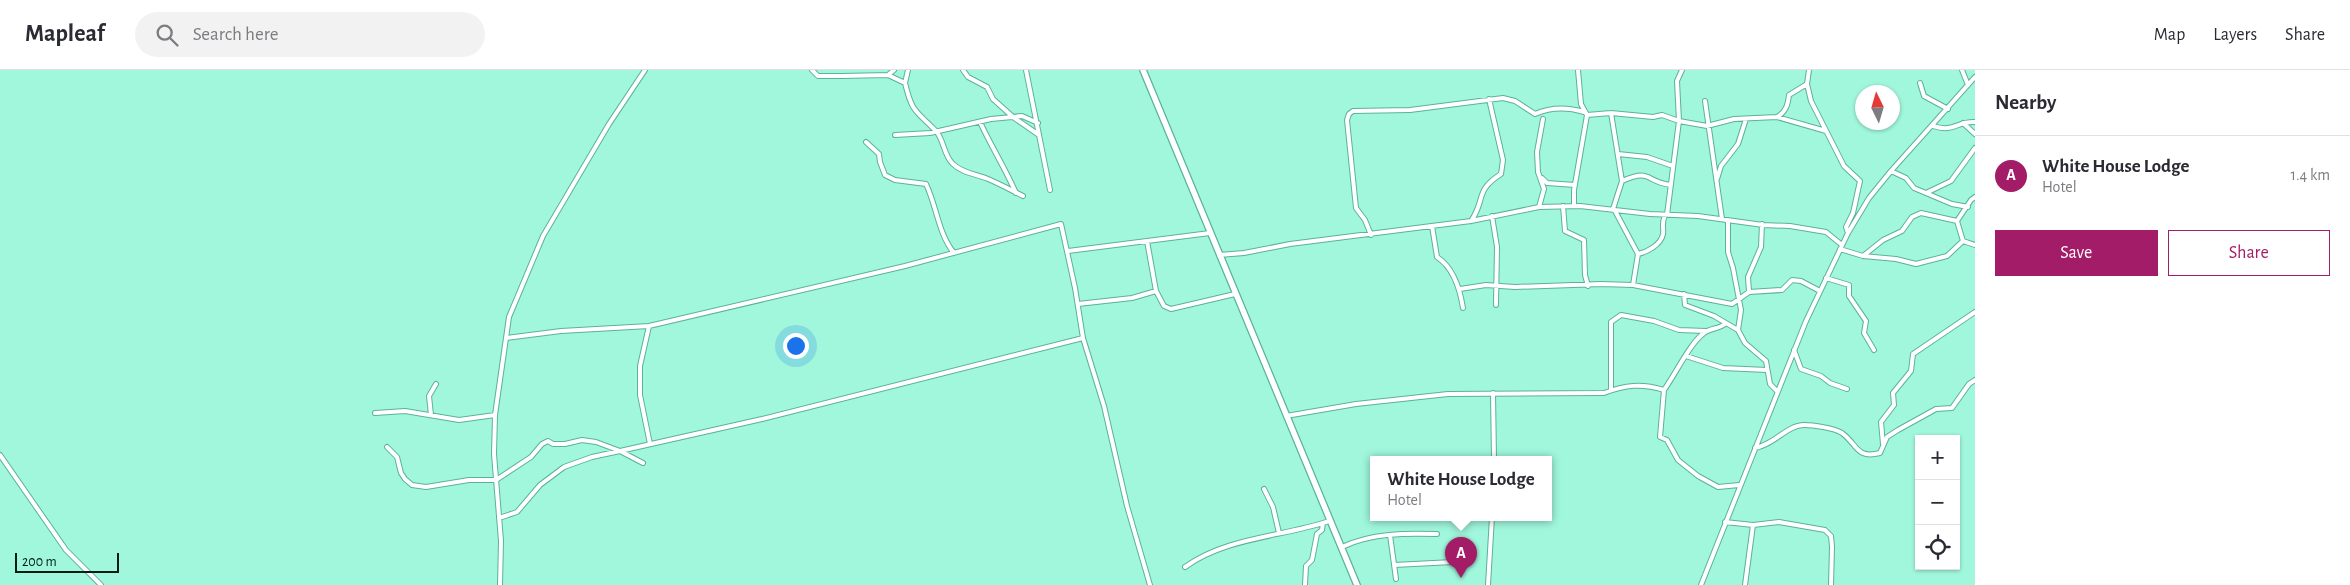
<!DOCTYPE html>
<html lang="en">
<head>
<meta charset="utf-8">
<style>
	body { margin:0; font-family:"Alegreya Sans",sans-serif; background:#f2f2f3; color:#2b2b33 }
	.controls { position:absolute; right:15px; bottom:15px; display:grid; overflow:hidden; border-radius:0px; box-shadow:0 1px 4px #0004 }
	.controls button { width:45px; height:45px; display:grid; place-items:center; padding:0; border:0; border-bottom:1px solid #e1e1e2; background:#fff; color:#2b2b33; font:25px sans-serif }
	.compass { position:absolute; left:1855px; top:15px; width:45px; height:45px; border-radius:50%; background:#fff; box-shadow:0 1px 4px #0004; rotate:355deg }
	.scale { position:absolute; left:15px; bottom:12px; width:104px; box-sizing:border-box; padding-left:5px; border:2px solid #021d16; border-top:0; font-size:14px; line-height:18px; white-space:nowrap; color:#021d16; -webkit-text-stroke:4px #a0f7dc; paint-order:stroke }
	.you { position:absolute; left:795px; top:275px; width:18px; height:18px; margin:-12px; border:4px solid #fff; border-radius:50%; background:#1a73e8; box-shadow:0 0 0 8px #1a73e833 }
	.badge { display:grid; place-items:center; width:32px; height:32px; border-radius:50%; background:#a21c67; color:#fff; font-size:16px; font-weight:700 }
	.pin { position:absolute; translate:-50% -41px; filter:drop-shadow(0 1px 2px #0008) }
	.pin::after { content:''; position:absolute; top:26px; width:18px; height:15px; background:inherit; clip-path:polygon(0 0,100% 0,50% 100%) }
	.popup { position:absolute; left:1370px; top:386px; width:182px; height:65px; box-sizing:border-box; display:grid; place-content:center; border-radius:0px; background:#fff; filter:drop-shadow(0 1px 4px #0005); font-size:16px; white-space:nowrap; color:#7c7c81 }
	.popup b { font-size:19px; color:#2b2b33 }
	.popup::after { content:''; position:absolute; left:50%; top:100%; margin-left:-10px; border:10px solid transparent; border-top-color:#fff }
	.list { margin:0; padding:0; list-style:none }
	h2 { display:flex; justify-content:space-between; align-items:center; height:65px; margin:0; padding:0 20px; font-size:21px }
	h2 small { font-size:16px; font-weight:400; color:#7c7c81 }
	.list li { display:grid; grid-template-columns:32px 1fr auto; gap:15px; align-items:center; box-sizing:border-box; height:80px; padding:0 20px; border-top:1px solid #e1e1e2 }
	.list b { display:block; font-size:19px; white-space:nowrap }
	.list p { margin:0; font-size:16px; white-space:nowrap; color:#7c7c81 }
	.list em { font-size:16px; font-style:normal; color:#7c7c81 }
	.actions { display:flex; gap:10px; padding:15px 20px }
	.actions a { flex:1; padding:11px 0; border:1px solid #a21c67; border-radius:0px; text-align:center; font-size:18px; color:#a21c67 }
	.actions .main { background:#a21c67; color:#fff }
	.icon { flex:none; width:28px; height:28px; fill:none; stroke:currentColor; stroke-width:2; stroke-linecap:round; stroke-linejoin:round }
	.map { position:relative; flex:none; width:1975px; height:515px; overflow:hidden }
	header { display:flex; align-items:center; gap:30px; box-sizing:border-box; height:70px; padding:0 25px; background:#fff; border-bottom:1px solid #e1e1e2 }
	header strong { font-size:24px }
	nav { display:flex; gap:28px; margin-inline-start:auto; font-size:18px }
	.search { width:350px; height:45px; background:#f2f2f3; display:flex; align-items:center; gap:12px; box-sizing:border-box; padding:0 18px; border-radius:28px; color:#7c7c81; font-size:19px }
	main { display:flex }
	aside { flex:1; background:#fff }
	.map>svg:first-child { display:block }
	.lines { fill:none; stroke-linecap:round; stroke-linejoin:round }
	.minor-casing { stroke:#5cb299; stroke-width:6 }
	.highway-casing { stroke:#5cb299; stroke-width:8 }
	.minor { stroke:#fff; stroke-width:4 }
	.highway { stroke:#fff; stroke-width:5.5 }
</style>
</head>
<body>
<header>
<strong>Mapleaf</strong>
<div class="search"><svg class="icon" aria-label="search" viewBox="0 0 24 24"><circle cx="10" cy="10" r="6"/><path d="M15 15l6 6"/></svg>Search here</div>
<nav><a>Map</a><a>Layers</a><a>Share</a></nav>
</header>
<main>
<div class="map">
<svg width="1975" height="515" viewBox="0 0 1975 515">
	<rect width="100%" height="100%" fill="#a0f7dc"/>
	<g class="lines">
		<defs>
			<path id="minor" d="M812,0L818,6H842L888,5L894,0
				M963,0L968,7L987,17L993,29L1013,47L1039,65
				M1026,0L1050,120
				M1809,0L1807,14L1811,31L1844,96L1860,111L1853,143L1846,157L1848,163
				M1962,0L1968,15
				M888,5L905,13C912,42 915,40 935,60C944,68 943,85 953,94C962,103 976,104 988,109C1000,114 1011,120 1023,126
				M905,13L908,0
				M1920,13L1924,26L1948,39
				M1705,31L1722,149
				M1611,43L1622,111L1613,139
				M1587,45L1611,43L1653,47L1662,45L1679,51L1707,56L1734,49L1777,47L1826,61
				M1777,47C1786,42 1788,34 1789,25L1807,14
				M980,52C991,76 1005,98 1016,123
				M1963,53L1975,64
				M1933,56C1955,63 1956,51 1975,52
				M895,65L930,63L991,49L1022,46L1038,53
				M866,72L879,84L880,92L885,105L895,110L926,114C937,137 938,163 954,183
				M1618,84L1647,87L1673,96
				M1891,101L1906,108L1914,118L1952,134L1968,137
				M1542,108L1547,113L1575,115
				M1717,109L1721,96L1738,74L1746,49
				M1622,111C1652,98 1645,112 1671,115
				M1926,123L1951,111L1975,78
				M1563,136L1565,161L1584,170L1585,205L1588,216
				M1574,136V120L1587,45L1581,34L1578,0
				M1539,137L1544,119L1538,102L1537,82L1543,49
				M1614,139L1638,184L1633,215
				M1667,145L1679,51L1677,11L1682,0
				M1492,146L1497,177L1496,235
				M1728,150V182L1733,198L1741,240L1738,260L1745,273L1766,291L1770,314L1777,321
				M1471,151C1486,130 1474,121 1501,104L1503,90L1489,29
				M1957,151L1963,171L1975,175
				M1432,156L1437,187C1454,198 1460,219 1463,238
				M1371,165L1365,150L1356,138L1347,50L1349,44L1353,41L1410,40L1503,28L1515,31L1535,44C1551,37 1567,37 1584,42
				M1147,171L1156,221
				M1840,179L1863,186L1896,189L1916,194L1947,186L1963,171
				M1068,181L1210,163
				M1638,184C1647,182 1661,175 1663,164C1664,157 1661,155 1665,145
				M1219,185L1244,183L1290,174L1471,151L1539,137L1580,136L1650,144L1698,146L1763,155L1790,156L1826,162L1842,175
				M1863,186L1883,170L1902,161L1912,147L1921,143L1957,151L1971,130L1975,127
				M1826,208L1849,215V226L1866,251L1864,263L1874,280
				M1460,219L1486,215L1515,217L1601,214L1633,215L1732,234L1749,222L1782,220L1792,210L1801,211L1820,221
				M1749,222L1748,207L1761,177L1762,154
				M1684,224L1685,235L1714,246L1738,260
				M1078,234L1132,228L1156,221L1164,236L1171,239L1235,224
				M649,256L640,296V325L650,374
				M506,268L561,261L649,256L905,196L1061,154L1075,218L1083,268L1104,336L1127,436L1150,515
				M1794,280L1801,299L1821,306L1830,313L1847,319
				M1686,286L1723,298L1767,300
				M1611,320V252L1621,245L1654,251L1679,260L1706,261
				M1664,320C1675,305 1690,273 1704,263C1710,258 1719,259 1725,254
				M1493,323L1494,389
				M375,343L405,341L459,350L495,345
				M431,345L429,326L436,314
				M1286,346L1356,334L1448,324L1604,323C1625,315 1641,313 1664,320L1660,367L1667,370L1678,390L1698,406L1718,417L1739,415
				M1883,374L1881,352L1894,335L1893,323L1911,301L1913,284L1975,242
				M387,377L397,387L401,403L405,409L412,415L426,417L469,410H496L531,387L542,374L548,371L553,374H565L582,370L596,372L620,381L762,349L1083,268
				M1755,378C1774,375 1787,355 1804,355C1813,355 1834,358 1842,363C1858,375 1856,389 1880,383L1887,367L1898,360L1936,339L1952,338L1969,314L1975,310
				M0,385L66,480L101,515
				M1264,419L1273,437L1279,463
				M499,448L517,442L540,415L564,397L592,387L620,381L643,393
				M1725,452L1753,455L1779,452L1825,460L1831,466L1832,477L1831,515
				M1390,465L1396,509
				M1342,477C1371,463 1406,463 1437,464
				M1394,495L1453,492
				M1185,497C1227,467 1282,467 1329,451
				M500,515L501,471L494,384L495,345L509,247L543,166L609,54L645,0
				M1305,515L1306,496L1312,490L1317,464L1322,460L1323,453
				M1488,515L1492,447
				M1701,515L1806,251L1848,163L1869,128L1891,101L1975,7
				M1745,515L1753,455"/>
			<path id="highway" d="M1143,0L1357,515"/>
		</defs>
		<use href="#minor" class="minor-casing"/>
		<use href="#highway" class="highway-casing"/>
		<use href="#minor" class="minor"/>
		<use href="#highway" class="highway"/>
	</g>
</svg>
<div class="controls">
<button>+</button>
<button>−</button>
<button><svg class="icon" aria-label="locate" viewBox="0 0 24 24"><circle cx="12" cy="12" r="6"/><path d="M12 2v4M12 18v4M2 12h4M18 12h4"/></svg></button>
</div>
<svg class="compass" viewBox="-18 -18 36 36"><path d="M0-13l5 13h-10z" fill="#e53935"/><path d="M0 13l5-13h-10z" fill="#7c7c81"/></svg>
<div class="scale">200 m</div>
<div class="you"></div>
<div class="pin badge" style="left:1461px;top:508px">A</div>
<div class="popup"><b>White House Lodge</b>Hotel</div>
</div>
<aside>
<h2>Nearby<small></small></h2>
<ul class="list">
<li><span class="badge">A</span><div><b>White House Lodge</b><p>Hotel</p></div><em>1.4 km</em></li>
</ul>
<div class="actions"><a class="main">Save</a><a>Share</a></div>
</aside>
</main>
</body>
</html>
